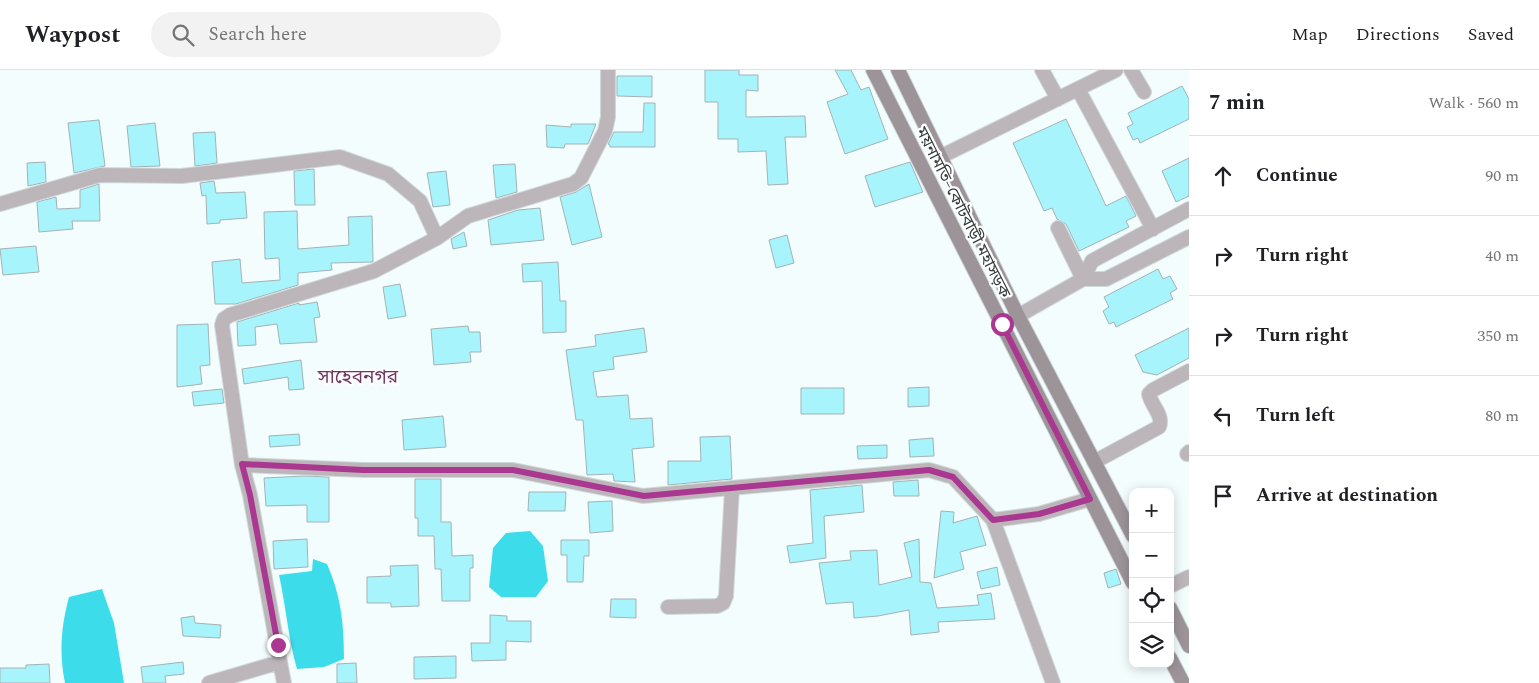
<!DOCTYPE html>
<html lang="en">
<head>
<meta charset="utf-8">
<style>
	body { margin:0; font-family:Spectral,"Noto Sans Bengali",serif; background:#f2f2f2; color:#202124 }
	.controls { position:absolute; right:15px; bottom:15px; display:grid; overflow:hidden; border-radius:10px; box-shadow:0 2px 12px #0003 }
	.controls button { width:45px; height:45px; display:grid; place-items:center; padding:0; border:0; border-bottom:1px solid #e0e0e0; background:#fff; color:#202124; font:25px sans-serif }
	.stop { position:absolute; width:15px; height:15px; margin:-11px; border:4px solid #aa3790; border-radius:50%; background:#fff }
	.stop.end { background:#aa3790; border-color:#fff; box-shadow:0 1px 5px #0008 }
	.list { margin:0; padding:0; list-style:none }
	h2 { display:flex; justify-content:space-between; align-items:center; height:65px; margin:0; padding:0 20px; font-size:21px }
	h2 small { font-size:16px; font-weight:400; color:#757577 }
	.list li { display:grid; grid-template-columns:32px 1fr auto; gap:15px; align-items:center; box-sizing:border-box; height:80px; padding:0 20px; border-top:1px solid #e0e0e0 }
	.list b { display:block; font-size:19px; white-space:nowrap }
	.list em { font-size:16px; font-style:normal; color:#757577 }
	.icon { flex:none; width:28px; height:28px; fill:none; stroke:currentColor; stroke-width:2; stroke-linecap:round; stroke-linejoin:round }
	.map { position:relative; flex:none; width:1189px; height:613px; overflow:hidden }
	header { display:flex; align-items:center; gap:30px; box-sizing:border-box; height:70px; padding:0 25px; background:#fff; border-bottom:1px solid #e0e0e0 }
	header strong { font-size:24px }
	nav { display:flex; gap:28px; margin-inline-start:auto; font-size:18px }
	.search { width:350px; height:45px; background:#f2f2f2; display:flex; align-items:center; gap:12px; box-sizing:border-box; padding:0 18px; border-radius:28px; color:#757577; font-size:19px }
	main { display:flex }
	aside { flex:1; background:#fff }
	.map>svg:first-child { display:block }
	.water { fill:#3ddceb }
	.building { fill:#a7f4fc; stroke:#a3b3b5 }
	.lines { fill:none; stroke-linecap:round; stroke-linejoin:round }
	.minor-casing { stroke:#d1dadb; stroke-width:16 }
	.secondary-casing { stroke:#d1dadb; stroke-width:16 }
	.minor { stroke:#bcb6ba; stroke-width:14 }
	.secondary { stroke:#9d949a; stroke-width:14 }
	.route { stroke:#aa3790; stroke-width:6 }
	.labels { text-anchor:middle; stroke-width:4.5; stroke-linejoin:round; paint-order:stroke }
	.street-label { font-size:16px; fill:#343b3b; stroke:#fff }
	.quarter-label { font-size:19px; fill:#713762; stroke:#fff }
</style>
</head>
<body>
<header>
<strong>Waypost</strong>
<div class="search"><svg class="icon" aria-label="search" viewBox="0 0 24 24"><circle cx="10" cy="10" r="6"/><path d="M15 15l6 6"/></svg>Search here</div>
<nav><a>Map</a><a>Directions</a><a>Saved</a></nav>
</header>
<main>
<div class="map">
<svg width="1189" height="613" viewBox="0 0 1189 613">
	<rect width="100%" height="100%" fill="#f3fdfe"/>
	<path class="water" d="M530,461L543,476L548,511L536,527H501L489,517L493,478L506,463Z
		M313,489L327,494C341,526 344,553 344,589L324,597L297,599C288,568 286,536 279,505L312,501Z
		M102,519L114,553L124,613H65C59,583 61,557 69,527Z"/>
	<path class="building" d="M705,0H739V5H758V21L746,20V47L805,46L806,67H785L788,114L768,115L766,81L738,82V69H718V32H705Z
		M835,0H851L861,20L869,17L888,69L845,84L827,32L848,24Z
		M617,6H652V27L617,26Z
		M1182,16L1189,29V49L1140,73L1138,68L1133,70L1127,57L1133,54L1128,43Z
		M644,33H655V77H610V75L608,74L614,62H643Z
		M1066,49L1106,136L1126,126L1136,146L1126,151L1129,157L1079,181L1066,154L1057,149L1052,138L1044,141L1013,73Z
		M99,50L105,96L74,103L68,53Z
		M155,53L160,96L131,97L127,56Z
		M571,54H596L588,74H565L564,78L547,77L546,55L571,57Z
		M215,62L217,93L195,96L193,63Z
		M1189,88V126L1176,132L1162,101Z
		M45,92L46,112L28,116L27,93Z
		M910,92L923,122L875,137L865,106Z
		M515,94L517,122L496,128L493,95Z
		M314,99L315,135H295L294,101Z
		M446,101L450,135L433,137L427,103Z
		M214,111L216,123L245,122L247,148L220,150V153L207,154L206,125L202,126L200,113Z
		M99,114L100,151H72L73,159L39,162L37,132L56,127L57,139L80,138V120Z
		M589,114L602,167L572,175L560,127L576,122Z
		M540,138L544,170L491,175L488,150L518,140Z
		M297,141L298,179L349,175L348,147L372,146L373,192L331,193L332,200L298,203V215L236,234H215L212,192L240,189L242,213L280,210L279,188L265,189L264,142Z
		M464,162L467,176L453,179L451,169Z
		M787,165L794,193L776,198L769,170Z
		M36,176L39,202L3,205L0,179Z
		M558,192L560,231H566V262L543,263L542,211L523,212L522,194Z
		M1158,199L1163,209L1170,206L1177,219L1170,223L1173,229L1116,257L1114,252L1109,254L1103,241L1109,237L1104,227Z
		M400,214L406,246L388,249L383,217Z
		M317,232L320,247L314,248L317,272L280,274L277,254L255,257L256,275L238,276L237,252L299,233V235Z
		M208,254L210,295L200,296L202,314L177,317V255Z
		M468,256L469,262H480L481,282H470L471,292L434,295L431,259Z
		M644,258L647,282L613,287L614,299L593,302L597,327L628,325L630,349L652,348L654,377L632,379L635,412L614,411L613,404L587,405L583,350H576L566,280L596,276L595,265Z
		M1189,258V288L1157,305L1143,302L1135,285Z
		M301,290L304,319L289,320L288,307L244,314L242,299Z
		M929,317V336L908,337V318Z
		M801,318H844V344H801Z
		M222,319L224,333L194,336L192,322Z
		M443,346L446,377L404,380L402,350Z
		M299,364L300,375L270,377L269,366Z
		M730,366L732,409L668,415V391H701L700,367Z
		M933,368L934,386L910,387L909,370Z
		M887,375V388L858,389L857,376Z
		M304,406L329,407V452H307V435L266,436L264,408Z
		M415,409H441V452H451L452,486L473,485V498H470V531H442L441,499H435L434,466H418V448H415Z
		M918,410L919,426H894L893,412Z
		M862,415L864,442L824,446L826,488L790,493L787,476L813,473L810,420Z
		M529,422H566L565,441H528Z
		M612,431L613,461L590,463L588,432Z
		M941,441L954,442L953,453L977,446L986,475L960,482L964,499L934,508Z
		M307,469L308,497L274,499L273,471Z
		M919,469L920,512L931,513L937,538L979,535L977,525L991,523L995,549L938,552L939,562L911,565L909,540L878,546L854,548L853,532L826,534L819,493L851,490L850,481L877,480L879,515L912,507L904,473Z
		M561,470H589V486H584L583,512H567V485H561Z
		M418,495L419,536L391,537V533H367V507L391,506L390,496Z
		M997,497L1000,515L981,519L977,502Z
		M1116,499L1121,514L1108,518L1104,503Z
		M611,529H636V548L610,547Z
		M490,545L507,546V551H531V572L506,571V590L472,591L471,573H490Z
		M194,546L195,553L221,555L220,568L183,566L181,548Z
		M456,586V608L414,609V587Z
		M183,592L184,604L165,606L166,613H143L141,597Z
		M356,593L357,613H337V594Z
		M49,594L50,613H0V598H26V595Z"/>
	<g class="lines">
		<defs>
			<path id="minor" d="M1042,0L1058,29
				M1131,0L1144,22
				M1078,19L1153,159
				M940,87L1116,0
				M0,134L100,105L182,106L340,87L388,104L420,131L437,168
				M1058,158L1083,209
				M1083,209L1092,191L1189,139
				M1002,255L1083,209H1106L1189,167
				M1187,384L1189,382
				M1094,392L1159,357C1164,345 1151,336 1149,324L1153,320L1189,301
				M242,395L222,255L224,249L230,245L374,201L437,168L468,146L573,114L581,108L605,61L608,47V0
				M993,450L1039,444L1090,429
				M1170,516L1189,507
				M668,537L717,536L723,533L726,526L732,419
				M280,592L284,613
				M209,613L280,592L250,425L242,395L363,400H513L643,426L929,400L953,407L993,450L1053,613"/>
			<path id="secondary" d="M873,0L1133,513
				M898,0L1018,246L1133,466
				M1170,538L1189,576
				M1170,588L1183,613"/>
		</defs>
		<use href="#minor" class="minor-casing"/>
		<use href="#secondary" class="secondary-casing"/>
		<use href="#minor" class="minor"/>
		<use href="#secondary" class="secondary"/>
	</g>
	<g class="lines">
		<path class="route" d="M278,575L250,425L242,394L363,400H513L644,426L929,400L953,407L993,450L1039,444L1090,429L1002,254"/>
	</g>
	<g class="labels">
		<g class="street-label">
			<text transform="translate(964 142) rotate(63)" y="6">ময়নামতি–কোটবাড়ী মহাসড়ক</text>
		</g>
		<g class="quarter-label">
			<text x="358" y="313">সাহেবনগর</text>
		</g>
	</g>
</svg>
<div class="controls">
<button>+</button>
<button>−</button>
<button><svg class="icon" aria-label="locate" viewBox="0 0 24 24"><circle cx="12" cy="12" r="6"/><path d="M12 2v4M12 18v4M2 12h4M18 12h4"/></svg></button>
<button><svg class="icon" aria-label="layers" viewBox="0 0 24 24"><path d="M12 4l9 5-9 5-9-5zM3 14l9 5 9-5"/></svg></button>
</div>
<div class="stop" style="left:1002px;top:254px"></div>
<div class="stop end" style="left:278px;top:575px"></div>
</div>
<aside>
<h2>7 min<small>Walk · 560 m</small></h2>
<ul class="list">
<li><svg class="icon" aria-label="ahead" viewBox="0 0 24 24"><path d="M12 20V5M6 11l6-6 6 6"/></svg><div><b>Continue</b></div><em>90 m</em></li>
<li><svg class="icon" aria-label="right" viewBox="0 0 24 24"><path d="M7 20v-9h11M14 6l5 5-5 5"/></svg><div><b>Turn right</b></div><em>40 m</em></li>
<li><svg class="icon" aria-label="right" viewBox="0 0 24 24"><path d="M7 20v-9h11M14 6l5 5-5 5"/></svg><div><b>Turn right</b></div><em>350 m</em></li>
<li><svg class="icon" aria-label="left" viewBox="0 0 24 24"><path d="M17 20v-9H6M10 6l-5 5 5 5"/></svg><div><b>Turn left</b></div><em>80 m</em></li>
<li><svg class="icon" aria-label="arrive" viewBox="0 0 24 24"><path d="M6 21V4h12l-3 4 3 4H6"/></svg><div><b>Arrive at destination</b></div></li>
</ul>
</aside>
</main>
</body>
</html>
